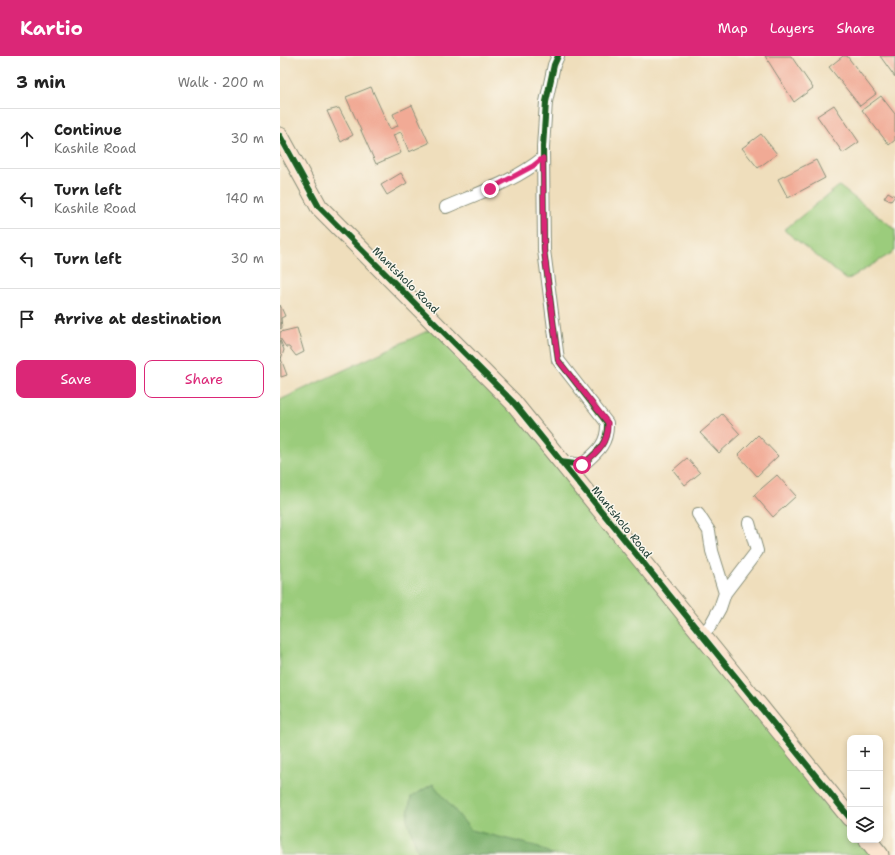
<!DOCTYPE html>
<html lang="en">
<head>
<meta charset="utf-8">
<style>
	body { margin:0; font-family:"Shantell Sans",sans-serif; background:#f2f2f2; color:#222 }
	.controls { position:absolute; right:12px; bottom:12px; display:grid; overflow:hidden; border-radius:8px; box-shadow:0 2px 6px #0003 }
	.controls button { width:36px; height:36px; display:grid; place-items:center; padding:0; border:0; border-bottom:1px solid #e0e0e0; background:#fff; color:#222; font:20px sans-serif }
	.stop { position:absolute; width:12px; height:12px; margin:-9px; border:3px solid #db2777; border-radius:50%; background:#fff }
	.stop.end { background:#db2777; border-color:#fff; box-shadow:0 1px 4px #0008 }
	.list { margin:0; padding:0; list-style:none }
	h2 { display:flex; justify-content:space-between; align-items:center; height:52px; margin:0; padding:0 16px; font-size:17px }
	h2 small { font-size:13px; font-weight:400; color:#767676 }
	.list li { display:grid; grid-template-columns:26px 1fr auto; gap:12px; align-items:center; box-sizing:border-box; height:60px; padding:0 16px; border-top:1px solid #e0e0e0 }
	.list b { display:block; font-size:15px; white-space:nowrap }
	.list p { margin:0; font-size:13px; white-space:nowrap; color:#767676 }
	.list em { font-size:13px; font-style:normal; color:#767676 }
	.actions { display:flex; gap:8px; padding:12px 16px }
	.actions a { flex:1; padding:9px 0; border:1px solid #db2777; border-radius:8px; text-align:center; font-size:14px; color:#db2777 }
	.actions .main { background:#db2777; color:#fff }
	.icon { flex:none; width:22px; height:22px; fill:none; stroke:currentColor; stroke-width:2; stroke-linecap:round; stroke-linejoin:round }
	.map { position:relative; flex:none; width:615px; height:799px; overflow:hidden }
	header { display:flex; align-items:center; gap:24px; box-sizing:border-box; height:56px; padding:0 20px; background:#db2777; color:#fff }
	header strong { font-size:19px }
	nav { display:flex; gap:22px; margin-inline-start:auto; font-size:14px }
	main { display:flex }
	aside { flex:1; background:#fff }
	.map>svg:first-child { display:block }
	.green { fill:#9bcc7c; stroke:#5d8458 }
	.forest { fill:#7cb06c; stroke:#4e7650 }
	.building { fill:#f1aa95 }
	.lines { fill:none; stroke-linecap:round; stroke-linejoin:round }
	.street-casing { stroke:#878e78; stroke-width:14 }
	.secondary-casing { stroke:#878e78; stroke-width:19 }
	.street { stroke:#fff; stroke-width:12 }
	.secondary { stroke:#fbe5cf; stroke-width:17 }
	.cycleway-casing { stroke:#fbf7ec; stroke-width:8 }
	.cycleway { stroke:#1b5e20; stroke-width:6 }
	.route { stroke:#db2777; stroke-width:5 }
	.labels { text-anchor:middle; stroke-width:3; stroke-linejoin:round; paint-order:stroke }
	.street-label { font-size:11px; fill:#1f3d34; stroke:#fbf7ec }
</style>
</head>
<body>
<header>
<strong>Kartio</strong>
<nav><a>Map</a><a>Layers</a><a>Share</a></nav>
</header>
<main>
<aside>
<h2>3 min<small>Walk · 200 m</small></h2>
<ul class="list">
<li><svg class="icon" aria-label="ahead" viewBox="0 0 24 24"><path d="M12 20V5M6 11l6-6 6 6"/></svg><div><b>Continue</b><p>Kashile Road</p></div><em>30 m</em></li>
<li><svg class="icon" aria-label="left" viewBox="0 0 24 24"><path d="M17 20v-9H6M10 6l-5 5 5 5"/></svg><div><b>Turn left</b><p>Kashile Road</p></div><em>140 m</em></li>
<li><svg class="icon" aria-label="left" viewBox="0 0 24 24"><path d="M17 20v-9H6M10 6l-5 5 5 5"/></svg><div><b>Turn left</b></div><em>30 m</em></li>
<li><svg class="icon" aria-label="arrive" viewBox="0 0 24 24"><path d="M6 21V4h12l-3 4 3 4H6"/></svg><div><b>Arrive at destination</b></div></li>
</ul>
<div class="actions"><a class="main">Save</a><a>Share</a></div>
</aside>
<div class="map">
<svg width="615" height="799" viewBox="0 0 615 799">
	<rect width="100%" height="100%" fill="#fbf7ec"/>
	<filter id="ink" filterUnits="userSpaceOnUse"><feTurbulence type="fractalNoise" baseFrequency=".025" numOctaves="2"/><feDisplacementMap in="SourceGraphic" scale="8" xChannelSelector="R" yChannelSelector="G"/><feConvolveMatrix kernelMatrix="1 2 1 2 8 2 1 2 1" color-interpolation-filters="sRGB"/></filter>
	<filter id="wash" filterUnits="userSpaceOnUse"><feTurbulence type="fractalNoise" baseFrequency=".012" numOctaves="4" result="noise"/><feDisplacementMap in="SourceGraphic" scale="16" xChannelSelector="R" yChannelSelector="G"/><feGaussianBlur stdDeviation="0.9" result="paint"/><feColorMatrix in="noise" values="0 0 0 0 0 0 0 0 0 0 0 0 0 0 0 0 0 1.4 0 .05"/><feComposite in="paint" operator="in"/></filter>
	<g filter="url(#wash)">
		<rect width="100%" height="100%" fill="#efdebc"/>
		<path class="green" d="M559,130L615,173V195L567,224L504,174Z
			M158,270L233,346L570,762V784H588L600,799H0V344Z"/>
		<path class="forest" d="M153,728L191,774L259,791L273,799H139L127,763L131,741Z"/>
		<g id="blocks">
			<path class="building" d="M485,0H511L533,32L514,46Z
				M563,0H567L596,38L580,50L549,11Z
				M600,0H615V21Z
				M91,31L110,73L118,70L113,58L132,49L149,87L129,96L121,76L113,79L121,97L96,108L66,41Z
				M601,40L615,58V84L609,89L582,54Z
				M554,49L579,86L563,97L537,60Z
				M59,52L73,79L61,86L47,55Z
				M481,78L497,98L478,112L462,92Z
				M536,104L545,122L508,142L498,123Z
				M121,117L127,127L107,139L101,129Z
				M608,136L615,140L611,145L604,142Z
				M0,249L5,260L1,262L2,272L0,273Z
				M17,272L24,296L16,300L9,291H6L0,282V276Z
				M0,284L4,294L1,303L7,319L1,321Z
				M442,358L460,378L439,397L420,377Z
				M478,379L498,400L477,420L458,399Z
				M407,402L420,417L405,429L393,414Z
				M497,419L516,440L493,461L474,439Z"/>
		</g>
	</g>
	<g filter="url(#ink)">
		<use href="#blocks" fill-opacity="0" stroke="#878e78" stroke-width="1"/>
		<g class="lines">
			<defs>
				<path id="street" d="M278,0L274,9L266,46L263,91L264,194L278,304L327,367C328,388 317,396 302,409L281,406
					M166,151C199,137 235,125 263,102
					M418,458L429,475L432,495L445,537L440,552L430,570L421,579
					M445,537L477,495L469,467"/>
				<path id="secondary" d="M0,80L39,151L233,346L570,762
					M588,784L600,799"/>
			</defs>
			<use href="#street" class="street-casing"/>
			<use href="#secondary" class="secondary-casing"/>
			<use href="#street" class="street"/>
			<use href="#secondary" class="secondary"/>
			<defs>
				<path id="cycleway" d="M278,0L274,9L266,46L263,91L264,194L278,304L327,367C328,388 317,396 302,409L281,406
					M0,80L39,151L233,346L570,762"/>
			</defs>
			<use href="#cycleway" class="cycleway-casing"/>
			<use href="#cycleway" class="cycleway"/>
		</g>
	</g>
	<g class="lines" filter="url(#ink)">
		<path class="route" d="M210,133L253,110L263,102L264,194L278,304L328,367C328,388 317,397 302,409"/>
	</g>
	<g class="labels">
		<g class="street-label">
			<text transform="translate(126 224) rotate(45)" y="4">Mantsholo Road</text>
			<text transform="translate(342 466) rotate(51)" y="4">Mantsholo Road</text>
		</g>
	</g>
</svg>
<div class="controls">
<button>+</button>
<button>−</button>
<button><svg class="icon" aria-label="layers" viewBox="0 0 24 24"><path d="M12 4l9 5-9 5-9-5zM3 14l9 5 9-5"/></svg></button>
</div>
<div class="stop" style="left:302px;top:409px"></div>
<div class="stop end" style="left:210px;top:133px"></div>
</div>
</main>
</body>
</html>
